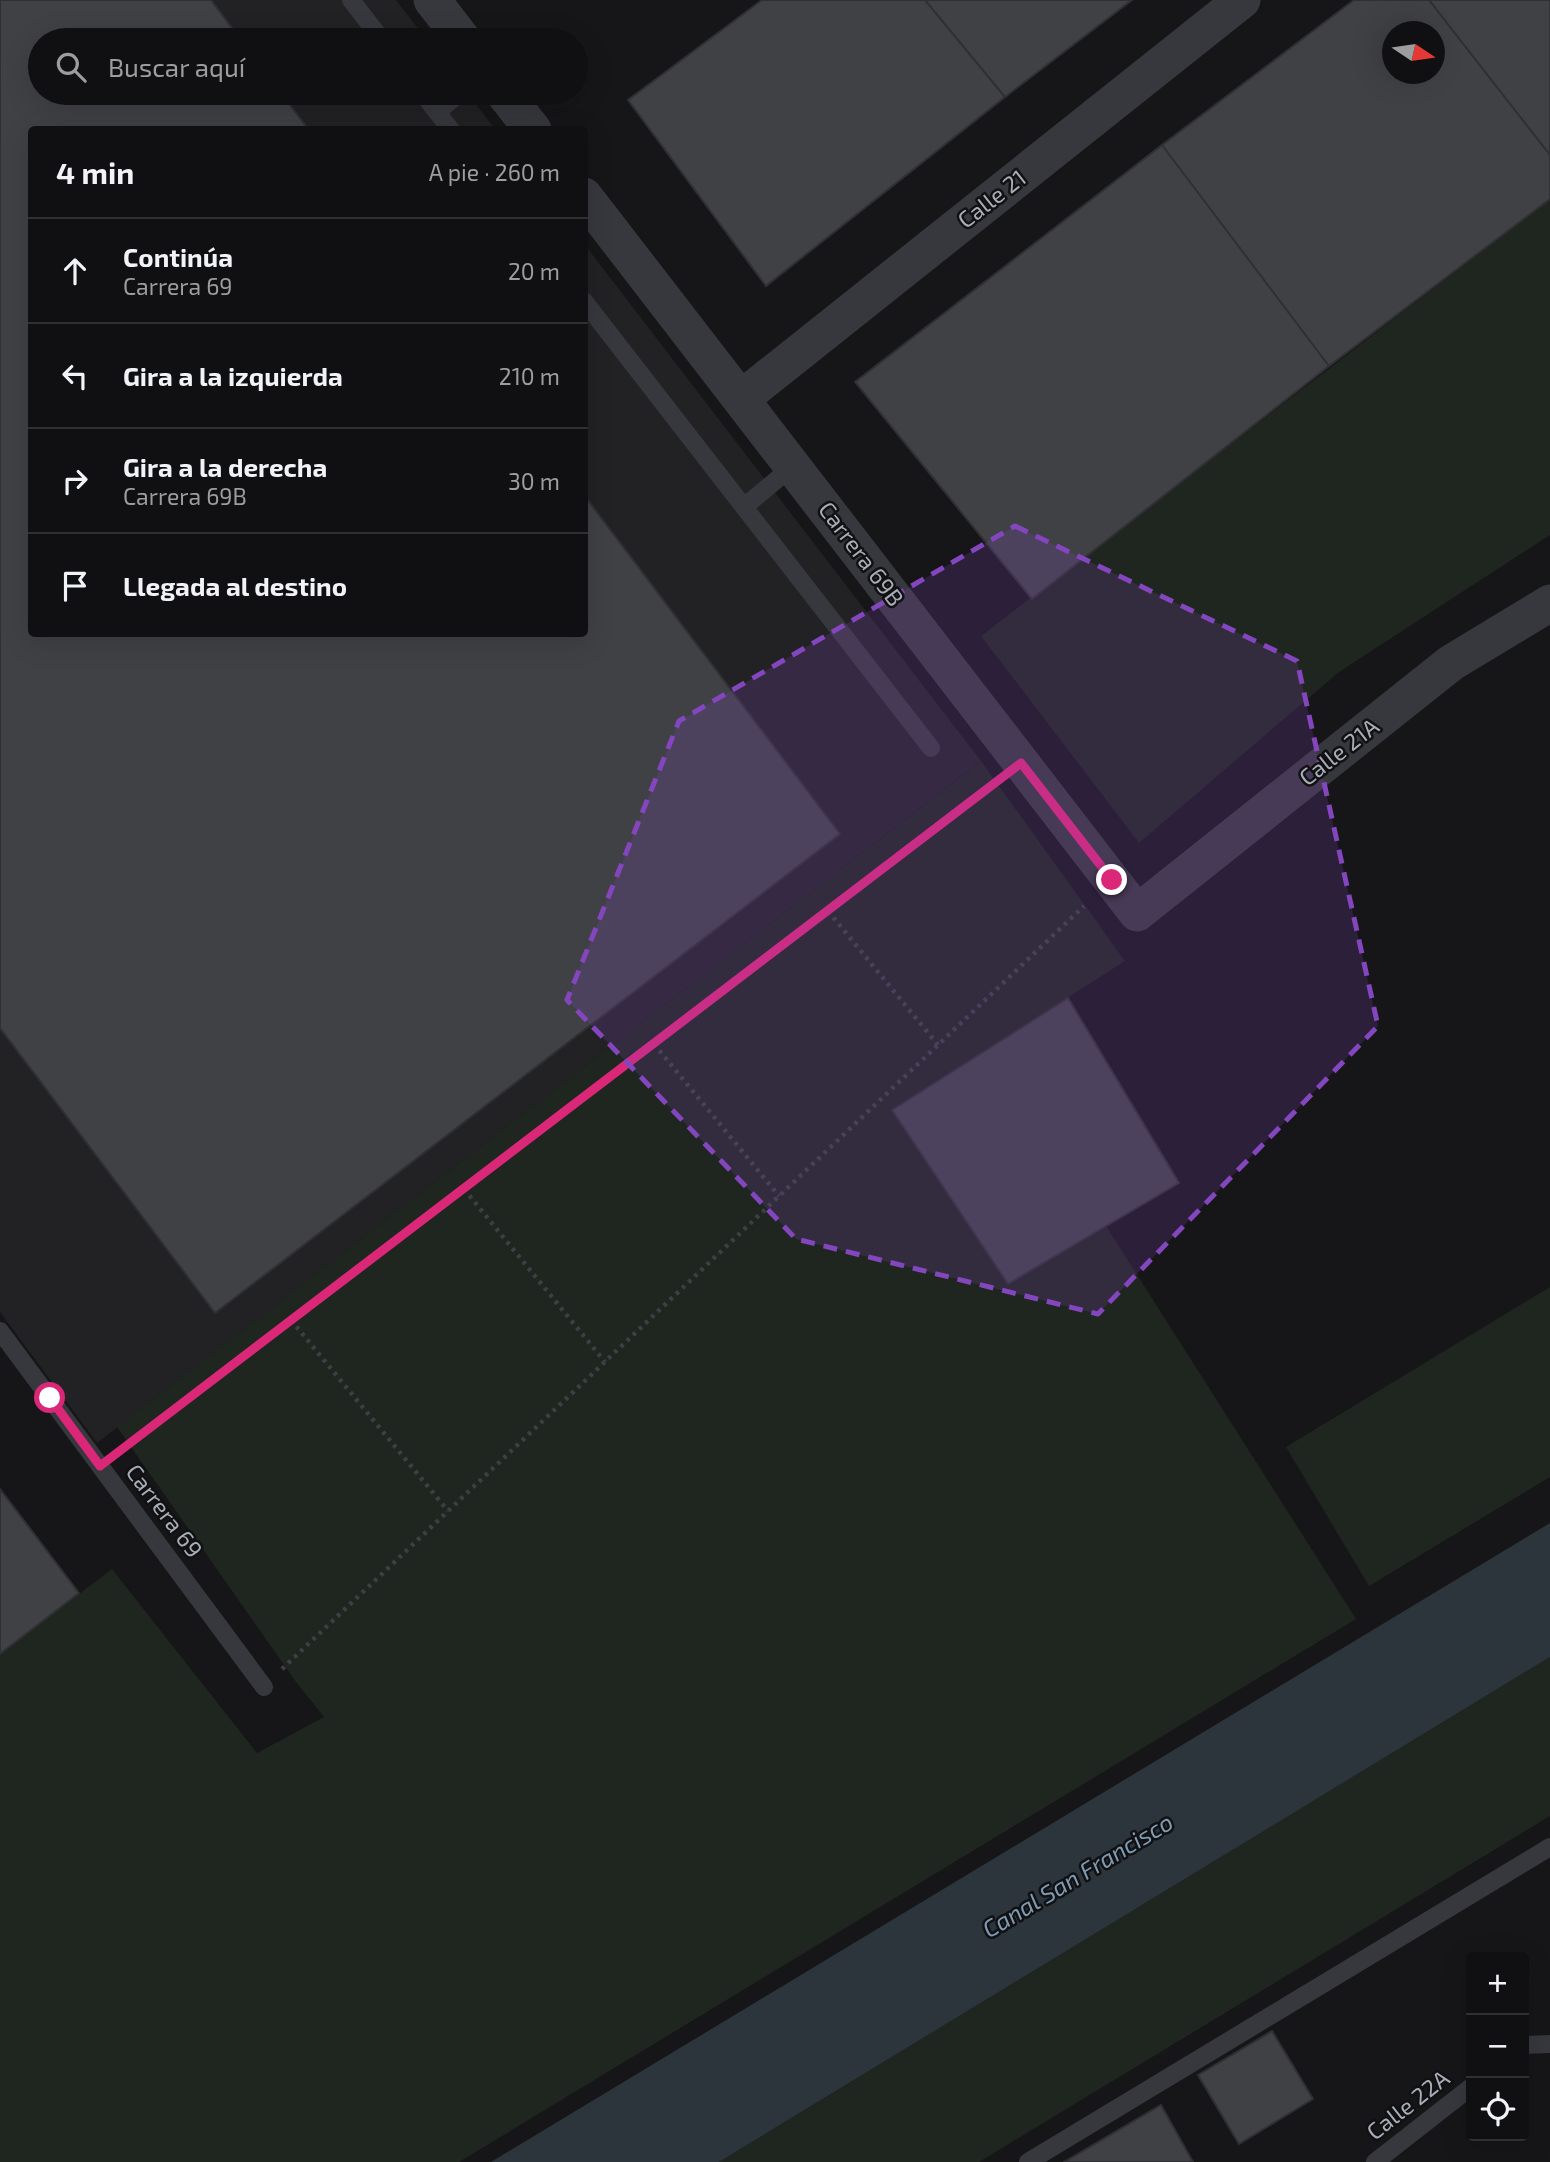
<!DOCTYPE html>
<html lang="es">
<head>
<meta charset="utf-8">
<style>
	body { margin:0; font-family:"Exo 2",sans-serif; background:#19191b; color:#f1f3f6 }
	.controls { position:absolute; right:21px; bottom:21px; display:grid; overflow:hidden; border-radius:7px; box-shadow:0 7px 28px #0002 }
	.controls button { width:63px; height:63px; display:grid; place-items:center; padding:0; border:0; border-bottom:2px solid #303032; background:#101012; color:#f1f3f6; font:35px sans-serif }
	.compass { position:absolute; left:1382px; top:21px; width:63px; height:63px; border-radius:50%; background:#101012; box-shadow:0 7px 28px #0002; rotate:103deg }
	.stop { position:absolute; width:21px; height:21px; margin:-16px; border:5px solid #db2777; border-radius:50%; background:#fff }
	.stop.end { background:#db2777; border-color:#fff; box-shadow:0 2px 7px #0008 }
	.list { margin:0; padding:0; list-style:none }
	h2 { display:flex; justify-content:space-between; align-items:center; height:91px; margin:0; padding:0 28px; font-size:30px }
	h2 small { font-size:23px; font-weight:400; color:#9c9d9f }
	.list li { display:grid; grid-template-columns:46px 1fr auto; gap:21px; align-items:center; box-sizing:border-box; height:105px; padding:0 28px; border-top:2px solid #303032 }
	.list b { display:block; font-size:26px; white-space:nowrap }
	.list p { margin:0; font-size:23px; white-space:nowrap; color:#9c9d9f }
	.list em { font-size:23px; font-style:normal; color:#9c9d9f }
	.icon { flex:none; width:38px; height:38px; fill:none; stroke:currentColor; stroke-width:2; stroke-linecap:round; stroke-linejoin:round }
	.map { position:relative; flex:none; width:1550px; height:2162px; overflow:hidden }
	.search { position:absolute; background:#101012; box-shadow:0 7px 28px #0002; left:28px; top:28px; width:560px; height:77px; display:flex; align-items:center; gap:18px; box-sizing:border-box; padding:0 24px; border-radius:38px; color:#9c9d9f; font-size:26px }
	.panel { position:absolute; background:#101012; box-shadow:0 7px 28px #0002; left:28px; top:126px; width:560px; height:511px; border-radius:7px }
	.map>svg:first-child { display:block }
	.built { fill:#222225 }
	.green { fill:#1e261f }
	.water { fill:#2c353c }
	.building { fill:#404145; stroke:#303034; stroke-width:2; fill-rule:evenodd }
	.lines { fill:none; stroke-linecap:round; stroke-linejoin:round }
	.path { stroke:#3d3f44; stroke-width:4.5; stroke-dasharray:3.5 5; stroke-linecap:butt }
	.lane { stroke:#37383d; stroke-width:18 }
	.street { stroke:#37383d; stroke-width:37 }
	.route { stroke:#db2777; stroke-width:9 }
	.marked { fill:#8446be; fill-opacity:0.2; stroke:#8446be; stroke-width:5; stroke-dasharray:14 9; stroke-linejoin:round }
	.labels { text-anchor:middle; stroke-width:5; stroke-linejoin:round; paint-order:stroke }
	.street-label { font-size:23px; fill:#a8adb8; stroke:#111113 }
	.water-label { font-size:24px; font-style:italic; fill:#7f9bb3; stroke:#111113 }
</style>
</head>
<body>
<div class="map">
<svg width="1550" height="2162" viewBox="0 0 1550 2162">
	<rect width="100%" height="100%" fill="#161618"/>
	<path class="built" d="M0,0H396L427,40H40V93H467L495,129L32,130V634H584L585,245L981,761L97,1443L0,1312Z"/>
	<path class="green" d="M1550,199V535L1339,672L1139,843L981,636Z
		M981,761L1125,961L892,1110L1008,1284L1106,1226L1356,1619L459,2162H0V1654L112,1569L257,1753L324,1717L296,1682L117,1427Z
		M1550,1287V1477L1369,1586L1286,1447Z
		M1550,1657V1816L979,2162H719Z"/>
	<path class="water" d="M1550,1523V1657L719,2162H491Z"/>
	<path class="building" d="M0,0H211L241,40H40V93H281L309,130H32V634H584V495L840,834L215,1313L0,1028Z
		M762,0H925L1005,97L766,286L628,100Z
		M925,0H1132L1005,97Z
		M1354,0H1429L1550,155V199L1329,366L1162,145ZM1392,32H1434V74H1392Z
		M1429,0H1550V155Z
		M1162,145L1329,366L1032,599L855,382Z
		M1068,998L1179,1183L1008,1284L892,1110Z
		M0,1489L79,1593L0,1654Z
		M1272,2031L1313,2099L1239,2144L1198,2075Z
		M1161,2105L1193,2162H1064Z"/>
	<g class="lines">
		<path class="path" d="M828,911L938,1045
			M654,1044L779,1196
			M464,1189L605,1362
			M291,1320L448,1511
			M120,1451L993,785
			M282,1669L1084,906"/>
		<path class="lane" d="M351,0L382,40
			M422,93L451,130
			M437,112L460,93
			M584,301L931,748
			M744,507L793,466
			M0,1331L264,1687
			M1524,2045L1550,2044
			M1028,2162L1550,1847
			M1375,2162L1471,2087"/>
		<path class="street" d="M432,0L463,40
			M504,93L533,130
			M584,196L1137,913L1451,663L1550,603
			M742,398L1242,0"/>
	</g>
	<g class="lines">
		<path class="route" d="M50,1398L100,1466L1021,763L1112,880"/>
	</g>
	<path class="marked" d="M1015,526L1297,661L1378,1026L1098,1314L796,1239L567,1000L679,721Z"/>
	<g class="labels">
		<g class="street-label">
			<text transform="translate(992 199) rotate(-38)" y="8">Calle 21</text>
			<text transform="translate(861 554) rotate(53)" y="8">Carrera 69B</text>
			<text transform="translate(1339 752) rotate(-38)" y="8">Calle 21A</text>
			<text transform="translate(164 1511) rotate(53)" y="8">Carrera 69</text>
			<text transform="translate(1408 2105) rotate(-38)" y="8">Calle 22A</text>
		</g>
		<g class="water-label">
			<text transform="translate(1078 1876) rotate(-31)" y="8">Canal San Francisco</text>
		</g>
	</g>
</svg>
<div class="controls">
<button>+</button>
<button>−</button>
<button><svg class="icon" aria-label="locate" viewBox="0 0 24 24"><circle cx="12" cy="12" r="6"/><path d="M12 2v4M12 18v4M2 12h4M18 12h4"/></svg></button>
</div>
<svg class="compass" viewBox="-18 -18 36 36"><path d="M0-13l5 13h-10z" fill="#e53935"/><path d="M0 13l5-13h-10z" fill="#9c9d9f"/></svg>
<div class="stop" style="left:50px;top:1398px"></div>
<div class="stop end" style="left:1112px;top:880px"></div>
<div class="search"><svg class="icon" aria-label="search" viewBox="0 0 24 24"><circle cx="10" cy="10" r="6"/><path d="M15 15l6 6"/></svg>Buscar aquí</div>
<section class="panel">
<h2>4 min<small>A pie · 260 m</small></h2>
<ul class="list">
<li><svg class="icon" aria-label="ahead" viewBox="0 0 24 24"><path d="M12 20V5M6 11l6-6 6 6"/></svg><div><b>Continúa</b><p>Carrera 69</p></div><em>20 m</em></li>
<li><svg class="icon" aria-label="left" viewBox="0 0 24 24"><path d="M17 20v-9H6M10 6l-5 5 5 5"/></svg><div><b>Gira a la izquierda</b></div><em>210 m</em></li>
<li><svg class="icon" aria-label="right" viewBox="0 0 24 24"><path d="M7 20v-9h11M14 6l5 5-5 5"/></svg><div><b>Gira a la derecha</b><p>Carrera 69B</p></div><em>30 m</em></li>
<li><svg class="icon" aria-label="arrive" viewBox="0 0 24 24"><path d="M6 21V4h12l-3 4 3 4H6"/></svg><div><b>Llegada al destino</b></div></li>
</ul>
</section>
</div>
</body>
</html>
